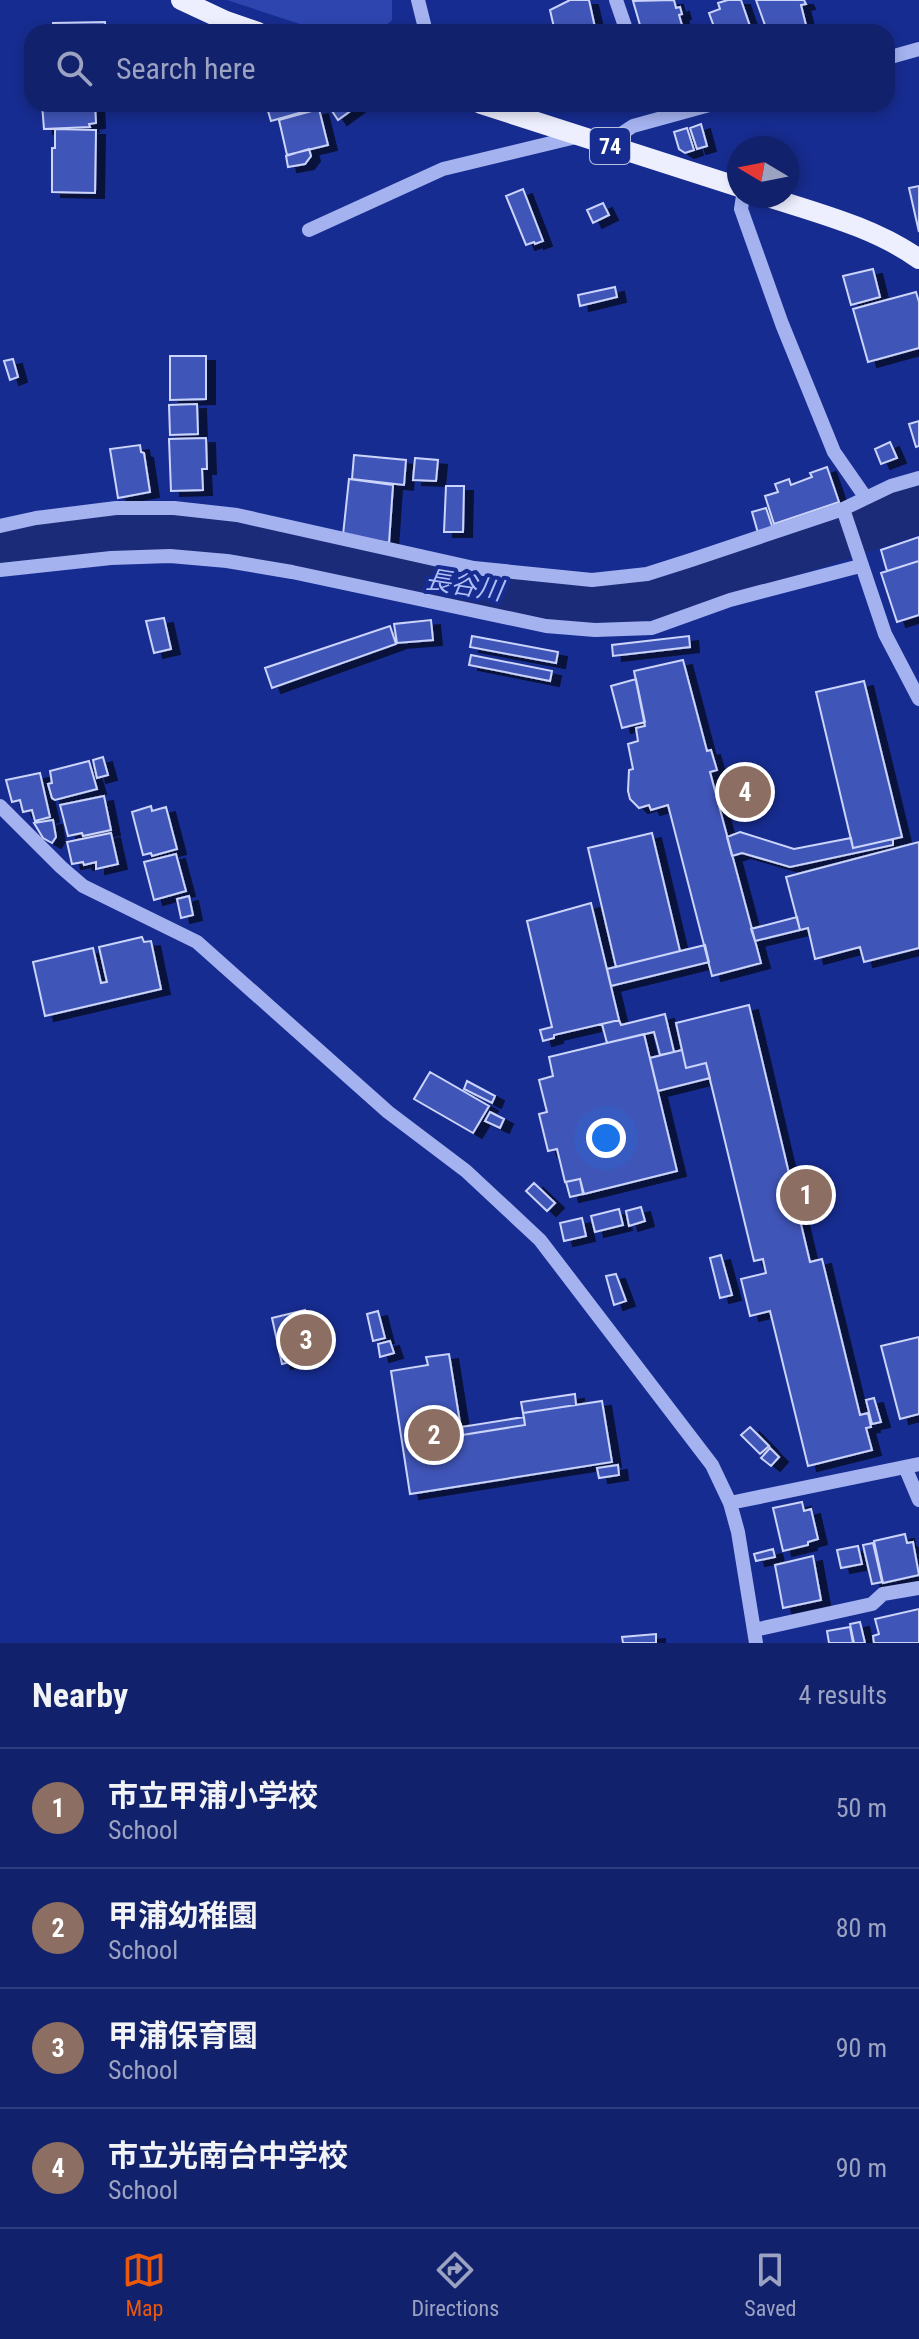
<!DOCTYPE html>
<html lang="en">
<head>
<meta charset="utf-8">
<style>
	body { margin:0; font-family:"Roboto Condensed","Noto Sans JP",sans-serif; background:#1a2972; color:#f1f3f6 }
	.compass { position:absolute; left:727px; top:136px; width:72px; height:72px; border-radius:50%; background:#11216c; box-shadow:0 4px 12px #0003; rotate:280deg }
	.you { position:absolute; left:606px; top:1138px; width:28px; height:28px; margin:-20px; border:6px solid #fff; border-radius:50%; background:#1a73e8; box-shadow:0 0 0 12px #1a73e833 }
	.badge { display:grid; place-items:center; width:52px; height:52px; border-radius:50%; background:#ea580c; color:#fff; font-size:26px; font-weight:700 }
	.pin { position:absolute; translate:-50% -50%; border:4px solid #fff; box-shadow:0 2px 8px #0006 }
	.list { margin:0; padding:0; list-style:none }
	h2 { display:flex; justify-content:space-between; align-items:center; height:104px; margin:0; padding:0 32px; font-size:34px }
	h2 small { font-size:26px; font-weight:400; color:#9ca3c2 }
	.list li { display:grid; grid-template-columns:52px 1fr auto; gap:24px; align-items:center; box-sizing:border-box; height:120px; padding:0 32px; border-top:2px solid #303e7f }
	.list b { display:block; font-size:30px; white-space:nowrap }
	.list p { margin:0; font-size:26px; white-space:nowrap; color:#9ca3c2 }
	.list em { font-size:26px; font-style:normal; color:#9ca3c2 }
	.icon { flex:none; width:44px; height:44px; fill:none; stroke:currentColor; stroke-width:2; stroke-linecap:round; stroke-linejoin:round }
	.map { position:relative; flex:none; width:919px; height:1643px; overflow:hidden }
	.search { position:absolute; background:#11216c; box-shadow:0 4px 12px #0003; left:24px; right:24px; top:24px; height:88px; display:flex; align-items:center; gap:20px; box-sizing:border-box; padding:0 28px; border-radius:24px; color:#9ca3c2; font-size:30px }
	.sheet { height:584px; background:#11216c }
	nav { display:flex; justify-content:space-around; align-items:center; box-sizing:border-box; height:112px; border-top:2px solid #303e7f; background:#11216c; font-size:22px; color:#9ca3c2 }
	nav a { display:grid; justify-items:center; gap:4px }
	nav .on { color:#ea580c }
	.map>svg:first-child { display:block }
	.green { fill:#2e45b0 }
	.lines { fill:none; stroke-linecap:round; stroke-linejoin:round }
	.river { stroke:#1c2b78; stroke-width:50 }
	.building { fill:#4055b8; stroke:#cbd4fb; stroke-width:2; filter:url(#shadow) }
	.minor { stroke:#a4b2f0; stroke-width:14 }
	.major { stroke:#edefff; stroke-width:20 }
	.labels { text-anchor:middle; stroke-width:8; stroke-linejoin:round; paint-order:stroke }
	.shield { fill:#172c90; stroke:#b9c0de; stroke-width:2 }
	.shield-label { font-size:22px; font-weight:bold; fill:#fff }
	.water-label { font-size:26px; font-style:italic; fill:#b0bef7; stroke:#172c90 }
</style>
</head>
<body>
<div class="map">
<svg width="919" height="1643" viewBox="0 0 919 1643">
	<defs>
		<filter id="shadow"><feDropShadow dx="9" dy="5" stdDeviation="0" flood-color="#0009"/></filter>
	</defs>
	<rect width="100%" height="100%" fill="#172c90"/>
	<path class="green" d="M227,0H392V20L379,32H324Z"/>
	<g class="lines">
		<path class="river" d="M0,552C56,542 117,526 174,531C315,543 451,602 593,601C651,600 697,581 752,564C807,546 863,527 919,509"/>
	</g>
	<path class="building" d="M589,0L596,32H555L550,10L570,0Z
		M674,0L676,8L680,7L682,14L679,15L684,32H642L633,1Z
		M728,0H741L752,32H716L709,13L720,9L718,3Z
		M756,0H804L806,4L801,5L807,29L798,32H763L762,29L766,28Z
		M105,22L106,32H53V23Z
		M42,104H95L96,123L89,124L90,127L44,129Z
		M292,104H304L306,111L271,121L268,111Z
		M341,104H360L338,120L332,111Z
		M319,109L328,145L287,155L279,120Z
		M701,124L707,146L697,149L690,128Z
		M687,128L694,150L685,153L679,149L674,132Z
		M55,129L96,130L95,193L52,192V148H55Z
		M309,149L311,156L305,164L288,167L286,156Z
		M919,186V232L909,188Z
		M523,189L543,241L535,244L534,242L526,245L506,196Z
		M603,203L609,215L593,223L587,210Z
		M873,269L880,297L851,305L843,276Z
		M615,287L617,297L580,306L578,295Z
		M916,292L919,302V348L868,362L853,309Z
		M170,356H206V399L170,400Z
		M13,359L18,377L10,380L4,361Z
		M197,404L198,434L170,435L169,405Z
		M919,421V446L916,447L909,424Z
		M206,438L207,469H202L203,490L171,491L169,439Z
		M890,442L897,458L881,464L875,449Z
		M140,445L141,452L144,453L150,492L118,498L110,449Z
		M354,455L406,460L404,485L352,479Z
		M415,458L438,460L436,481L413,480Z
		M827,467L839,502L774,524L765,496L778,492L775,484L789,479L791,485L812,477L810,473Z
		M349,479L393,485L389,543L343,535Z
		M446,486H464L463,532H444Z
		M766,508L773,529L758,533L752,512Z
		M919,537V561L887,571L881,550Z
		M919,561V615L897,622L881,573Z
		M164,618L171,649L154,653L146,621Z
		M431,620L433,640L397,643L394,624Z
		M390,626L396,644L272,688L265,668Z
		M472,636L558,652L556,663L470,647Z
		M689,636L690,647L613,656L612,645Z
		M471,655L552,671L550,681L469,665Z
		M683,660L707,751L711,750L717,770L710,772L761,963L712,976L668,805L651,810L649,805L639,808L630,799L628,791L629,770L633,769L628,744L638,741L636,728L645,726L634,671Z
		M636,679L645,722L622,728L611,686Z
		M864,681L902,837L853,848L816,692Z
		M103,757L108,775L97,778L93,760Z
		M89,761L97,789L55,800L52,798L48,784L52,783L50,771Z
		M40,773L50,817L35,821L32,810L23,812L20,800L12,802L6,780Z
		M104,796L111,830L83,836L82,833L68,836L60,805Z
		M151,806L152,811L166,807L177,849L152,856L151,853L143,855L132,812Z
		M53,820L56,837L52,843L43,838L34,823Z
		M740,832L794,849L851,838L853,848L893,839V845L790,867L742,853L732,856L727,837Z
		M111,833L118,864L96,869V862L84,865L83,862L72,864L67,842Z
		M652,833L680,951L616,967L588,848Z
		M919,842V948L864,962L860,947L815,959L808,928L800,930L786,877Z
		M176,854L186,891L154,900L144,862Z
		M189,896L193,915L181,918L177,899Z
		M591,903L619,1020L554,1035V1038L543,1041L540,1030L552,1027L527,921Z
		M797,917L800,930L755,941L751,929Z
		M142,937L144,942L151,941L161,989L45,1016L33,962L93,948L101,983L107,982L99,947Z
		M705,945L709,962L611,986L607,969Z
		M749,1005L810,1262L822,1259L860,1415L868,1413L871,1427L866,1428L872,1450L808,1466L770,1311L750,1316L741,1279L766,1273L763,1259L754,1261L706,1063L686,1068L676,1023Z
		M665,1014L674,1052L660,1055L654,1032L607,1043L602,1024L619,1020L621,1025Z
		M644,1034L677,1171L584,1194L580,1179L565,1182L557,1149L548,1151L539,1114L547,1112L539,1080L553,1076L549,1057Z
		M682,1050L686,1068L706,1063L710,1078L658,1091L650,1058Z
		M430,1072L489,1106L473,1133L414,1099Z
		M467,1081L495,1096L492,1103L464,1089Z
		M490,1112L504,1119L500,1128L485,1121Z
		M580,1179L583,1194L570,1197L566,1182Z
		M534,1183L555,1203L547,1211L526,1191Z
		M641,1207L645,1221L629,1226L626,1211Z
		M619,1209L623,1225L595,1232L591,1216Z
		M582,1218L586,1236L564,1241L560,1223Z
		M721,1255L732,1295L720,1298L710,1258Z
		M616,1274L626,1301L614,1305L606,1276Z
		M305,1310L306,1317L315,1316L319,1337L315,1338L319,1355L282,1364L272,1318Z
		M378,1311L385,1338L373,1341L367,1314Z
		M919,1337V1414L900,1419L881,1346Z
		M390,1341L394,1353L380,1357L378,1344Z
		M449,1354L462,1435L525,1425L523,1413L602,1401L612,1462L410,1494L391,1371L428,1365L426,1357Z
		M575,1394L576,1405L523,1413L521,1402Z
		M874,1398L881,1422L872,1424L866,1400Z
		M524,1417L525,1425L462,1435L461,1427Z
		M750,1427L769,1446L760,1454L741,1435Z
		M770,1448L779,1457L771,1466L761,1458Z
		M618,1465L619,1475L599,1478L597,1468Z
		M802,1502L804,1511L811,1509L818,1539L808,1542V1545L783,1551L773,1508Z
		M905,1534L907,1543L913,1542L919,1575L883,1583L874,1541Z
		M873,1543L882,1582L872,1584L863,1545Z
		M858,1546L862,1564L841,1568L837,1550Z
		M773,1549L775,1557L756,1561L754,1554Z
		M813,1556L821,1600L783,1608L775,1565Z
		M919,1609V1643H874L873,1636L879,1634L875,1619Z
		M860,1622L865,1643H854L850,1624Z
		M850,1627L853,1643H829L827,1631Z
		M656,1634V1643H623L622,1637Z"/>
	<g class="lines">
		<path class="minor" d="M418,0L426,32
			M616,0L627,32
			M887,58L919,49
			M606,144L633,126L713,104
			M743,196L741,209L782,324L834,452L866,498
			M309,230L443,169L580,136
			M843,509L885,634L919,699
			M0,526L36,518L116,508H174L237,515L474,568L592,580L647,574L691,560L843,509L891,486L919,478
			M0,570L111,558L170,556L227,561L292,572L546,626L595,630L652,628L730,600L860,566
			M0,806L61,867L83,886L197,942L388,1112L466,1171L540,1240L712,1465L730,1503L738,1532L756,1643
			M905,1467L919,1500
			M730,1503L919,1464
			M754,1630L872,1604L883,1594L919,1588"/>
		<path class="major" d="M181,0L226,21L258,32
			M481,104L739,187
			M765,196C817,213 874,227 919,259"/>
	</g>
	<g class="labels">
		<rect class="shield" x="590" y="128" width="40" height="36" rx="6"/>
		<g class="shield-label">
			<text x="610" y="154">74</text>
		</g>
		<g class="water-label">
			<text transform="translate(464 585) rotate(9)" y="9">長谷川</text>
		</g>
	</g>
</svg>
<svg class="compass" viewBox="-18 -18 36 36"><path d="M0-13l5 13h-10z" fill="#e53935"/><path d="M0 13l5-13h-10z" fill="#9ca3c2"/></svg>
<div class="you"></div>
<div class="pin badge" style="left:806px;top:1195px;background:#8d6e63">1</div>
<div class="pin badge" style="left:434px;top:1435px;background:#8d6e63">2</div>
<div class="pin badge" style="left:306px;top:1340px;background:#8d6e63">3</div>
<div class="pin badge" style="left:745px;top:792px;background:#8d6e63">4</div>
<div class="search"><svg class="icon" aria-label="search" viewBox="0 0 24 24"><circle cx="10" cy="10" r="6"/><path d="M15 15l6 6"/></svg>Search here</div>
</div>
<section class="sheet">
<h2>Nearby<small>4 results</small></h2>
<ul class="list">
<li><span class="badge" style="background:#8d6e63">1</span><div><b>市立甲浦小学校</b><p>School</p></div><em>50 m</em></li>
<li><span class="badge" style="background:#8d6e63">2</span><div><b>甲浦幼稚園</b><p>School</p></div><em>80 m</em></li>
<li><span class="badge" style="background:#8d6e63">3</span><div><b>甲浦保育園</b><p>School</p></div><em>90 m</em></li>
<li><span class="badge" style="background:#8d6e63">4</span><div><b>市立光南台中学校</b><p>School</p></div><em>90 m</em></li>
</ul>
</section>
<nav>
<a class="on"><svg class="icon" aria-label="map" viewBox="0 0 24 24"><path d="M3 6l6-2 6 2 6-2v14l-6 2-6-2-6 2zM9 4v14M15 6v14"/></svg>Map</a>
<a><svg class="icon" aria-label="directions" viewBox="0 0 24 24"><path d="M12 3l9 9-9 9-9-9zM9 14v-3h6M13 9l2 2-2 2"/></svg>Directions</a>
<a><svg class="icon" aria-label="saved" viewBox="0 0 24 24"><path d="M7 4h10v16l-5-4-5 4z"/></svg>Saved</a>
</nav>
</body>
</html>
